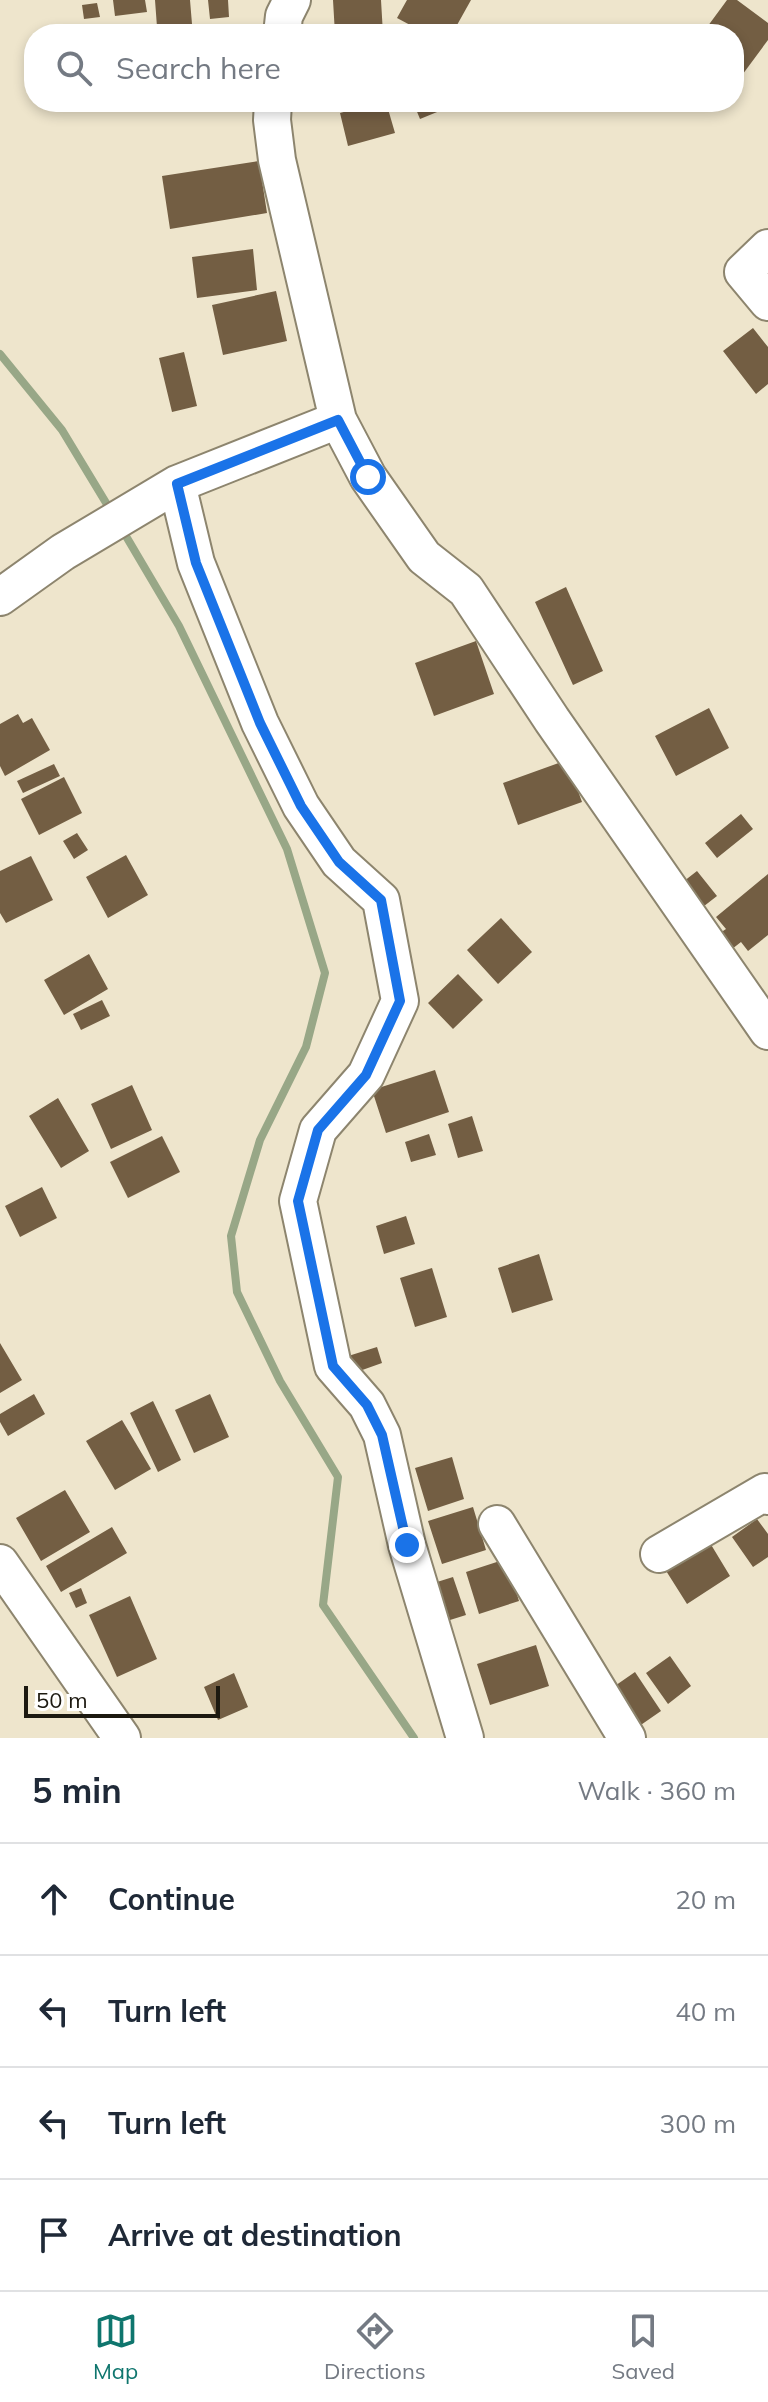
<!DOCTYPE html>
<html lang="en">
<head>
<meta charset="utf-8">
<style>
	body { margin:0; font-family:Mulish,sans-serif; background:#f2f2f3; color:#1f2937 }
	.scale { position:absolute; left:24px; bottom:20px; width:196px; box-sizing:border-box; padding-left:8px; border:4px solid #1c1910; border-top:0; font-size:22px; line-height:28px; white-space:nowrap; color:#1c1910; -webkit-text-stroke:6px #fff; paint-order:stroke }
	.stop { position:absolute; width:24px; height:24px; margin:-18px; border:6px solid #1a73e8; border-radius:50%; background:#fff }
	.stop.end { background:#1a73e8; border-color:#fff; box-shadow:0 2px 8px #0008 }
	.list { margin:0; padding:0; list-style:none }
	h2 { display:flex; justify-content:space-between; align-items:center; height:104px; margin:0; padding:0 32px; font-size:34px }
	h2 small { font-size:26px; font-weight:400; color:#747a83 }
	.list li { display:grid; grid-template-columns:52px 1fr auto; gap:24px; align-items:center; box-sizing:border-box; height:112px; padding:0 32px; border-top:2px solid #e0e1e3 }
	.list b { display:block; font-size:30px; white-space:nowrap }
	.list em { font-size:26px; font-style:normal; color:#747a83 }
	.icon { flex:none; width:44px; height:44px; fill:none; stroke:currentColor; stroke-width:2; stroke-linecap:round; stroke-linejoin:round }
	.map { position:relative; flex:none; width:768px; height:1738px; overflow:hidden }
	.search { position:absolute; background:#fff; box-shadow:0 4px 12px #0003; left:24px; right:24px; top:24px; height:88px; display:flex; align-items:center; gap:20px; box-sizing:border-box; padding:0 28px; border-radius:32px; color:#747a83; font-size:30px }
	.sheet { height:552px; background:#fff }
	nav { display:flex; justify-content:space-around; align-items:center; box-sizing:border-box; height:112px; border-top:2px solid #e0e1e3; background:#fff; font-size:22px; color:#747a83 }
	nav a { display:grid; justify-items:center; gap:4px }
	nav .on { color:#0f766e }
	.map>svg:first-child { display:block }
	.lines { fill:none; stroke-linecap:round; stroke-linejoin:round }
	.stream { stroke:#98a787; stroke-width:8 }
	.building { fill:#735e43 }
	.minor-casing { stroke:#8d856e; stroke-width:40 }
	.minor { stroke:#fff; stroke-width:36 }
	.route { stroke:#1a73e8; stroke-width:10 }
</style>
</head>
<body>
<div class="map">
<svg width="768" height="1738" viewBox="0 0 768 1738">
	<rect width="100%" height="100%" fill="#eee5cc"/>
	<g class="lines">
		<path class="stream" d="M0,354L62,430L111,511
			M120,526L179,626L287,849L325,973L306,1047L260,1140L231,1236L237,1292L280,1381L338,1477L323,1605L414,1738"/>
	</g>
	<path class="building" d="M113,0H145L147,12L115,16Z
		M155,0H190L192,24L157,27Z
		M208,0H228L229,17L210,19Z
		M333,0H381L383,34H335Z
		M407,0H471L452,34H427L397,18Z
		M727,0H737L768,23V40L734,86V34H702Z
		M97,3L100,17L84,19L82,5Z
		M380,102H386L395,133L348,146L340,113Z
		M413,102H439L442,110L420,119Z
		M259,161L267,213L170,229L162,176Z
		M253,249L257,290L197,298L192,257Z
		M276,291L287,341L223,355L212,305Z
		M753,328L768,347V384L756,394L723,351Z
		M184,352L197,406L172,412L159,358Z
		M566,587L603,671L573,685L535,602Z
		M476,641L494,694L434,716L415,663Z
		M709,708L729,748L676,776L655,736Z
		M18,714L23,723L32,718L50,750L5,776L0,766V724Z
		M567,760L582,802L518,825L503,783Z
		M54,764L60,776L23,793L17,781Z
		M64,777L82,813L39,835L21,799Z
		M741,814L753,829L717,858L705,843Z
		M77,833L88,850L74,859L63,841Z
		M126,855L148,895L108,918L86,877Z
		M31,856L53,900L6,923L0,913V871Z
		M697,871L717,896L699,910L679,885Z
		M768,874V935L748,951L741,942L732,949L720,933L726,929L716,917Z
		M501,918L532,952L498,984L467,950Z
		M89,954L108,989L64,1015L44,980Z
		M458,974L483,1000L453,1029L428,1003Z
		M102,1000L110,1016L81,1030L73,1014Z
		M435,1070L449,1112L386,1133L372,1090Z
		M132,1085L152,1130L111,1149L91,1104Z
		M58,1098L89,1151L61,1168L29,1116Z
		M472,1116L483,1151L458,1158L448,1124Z
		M429,1134L436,1155L411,1162L405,1142Z
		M162,1136L180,1172L128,1198L110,1162Z
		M42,1187L57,1218L20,1237L5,1206Z
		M406,1216L415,1244L384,1254L376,1226Z
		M539,1254L553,1300L512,1313L498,1268Z
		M432,1268L447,1317L415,1327L400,1278Z
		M0,1343L22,1380L0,1393Z
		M377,1347L382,1363L351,1374L345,1357Z
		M34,1394L45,1414L8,1436L0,1422V1414Z
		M210,1394L229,1437L194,1453L175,1410Z
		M153,1401L181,1460L158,1472L130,1413Z
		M122,1420L151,1469L115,1490L86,1441Z
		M452,1457L464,1499L428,1511L415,1468Z
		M65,1490L90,1532L41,1561L16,1518Z
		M473,1507L486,1550L442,1564L428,1521Z
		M757,1519L768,1534V1557L753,1567L732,1537Z
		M112,1527L127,1553L61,1592L46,1566Z
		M707,1538L730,1576L687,1604L663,1566Z
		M506,1559L519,1601L479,1614L466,1572Z
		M453,1577L466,1615L450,1620L437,1582Z
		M81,1588L87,1603L76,1608L69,1593Z
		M130,1596L157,1659L117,1677L89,1615Z
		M536,1645L549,1686L490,1705L477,1664Z
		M670,1656L691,1686L668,1704L646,1673Z
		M635,1672L661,1711L635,1729L609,1690Z
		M234,1673L248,1707L218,1720L204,1687Z"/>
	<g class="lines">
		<defs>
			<path id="minor" d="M282,34L284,16L292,0
				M273,102L272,120L277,160L338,420L368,477L424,557L466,590L552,720L768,1031
				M768,248L743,272L768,302
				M177,484L196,563L260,723L301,806L339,862L381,900L400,1001L366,1075L318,1130L298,1201L333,1366L367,1405L382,1435L407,1545L465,1738
				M0,597L63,552L177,484L338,420
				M497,1524L627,1738
				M659,1554L765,1492L768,1496
				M0,1563L122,1738"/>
		</defs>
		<use href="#minor" class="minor-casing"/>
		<use href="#minor" class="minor"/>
	</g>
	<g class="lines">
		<path class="route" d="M368,477L338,420L177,484L196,563L260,723L301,806L339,862L381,900L400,1001L366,1075L318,1130L298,1201L333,1366L367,1405L382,1435L407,1545"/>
	</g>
</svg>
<div class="scale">50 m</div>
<div class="stop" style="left:368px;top:477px"></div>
<div class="stop end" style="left:407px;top:1545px"></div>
<div class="search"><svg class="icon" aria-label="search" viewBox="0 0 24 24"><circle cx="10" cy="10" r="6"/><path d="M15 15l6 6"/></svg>Search here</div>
</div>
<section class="sheet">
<h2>5 min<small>Walk · 360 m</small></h2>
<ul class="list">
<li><svg class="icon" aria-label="ahead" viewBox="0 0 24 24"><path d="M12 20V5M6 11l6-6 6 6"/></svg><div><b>Continue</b></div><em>20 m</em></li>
<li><svg class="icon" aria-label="left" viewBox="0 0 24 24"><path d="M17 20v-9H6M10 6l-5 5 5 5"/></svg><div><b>Turn left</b></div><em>40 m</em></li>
<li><svg class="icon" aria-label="left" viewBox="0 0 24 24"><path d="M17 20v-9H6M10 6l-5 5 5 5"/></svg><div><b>Turn left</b></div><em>300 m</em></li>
<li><svg class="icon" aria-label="arrive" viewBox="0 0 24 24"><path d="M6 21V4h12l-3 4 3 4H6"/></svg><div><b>Arrive at destination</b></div></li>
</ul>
</section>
<nav>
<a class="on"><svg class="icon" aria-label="map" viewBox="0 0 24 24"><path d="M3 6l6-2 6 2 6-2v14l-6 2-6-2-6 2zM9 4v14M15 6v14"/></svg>Map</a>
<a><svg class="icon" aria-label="directions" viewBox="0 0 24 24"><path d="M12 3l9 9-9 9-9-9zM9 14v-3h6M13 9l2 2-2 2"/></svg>Directions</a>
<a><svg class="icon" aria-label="saved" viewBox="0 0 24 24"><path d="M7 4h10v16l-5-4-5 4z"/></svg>Saved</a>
</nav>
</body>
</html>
